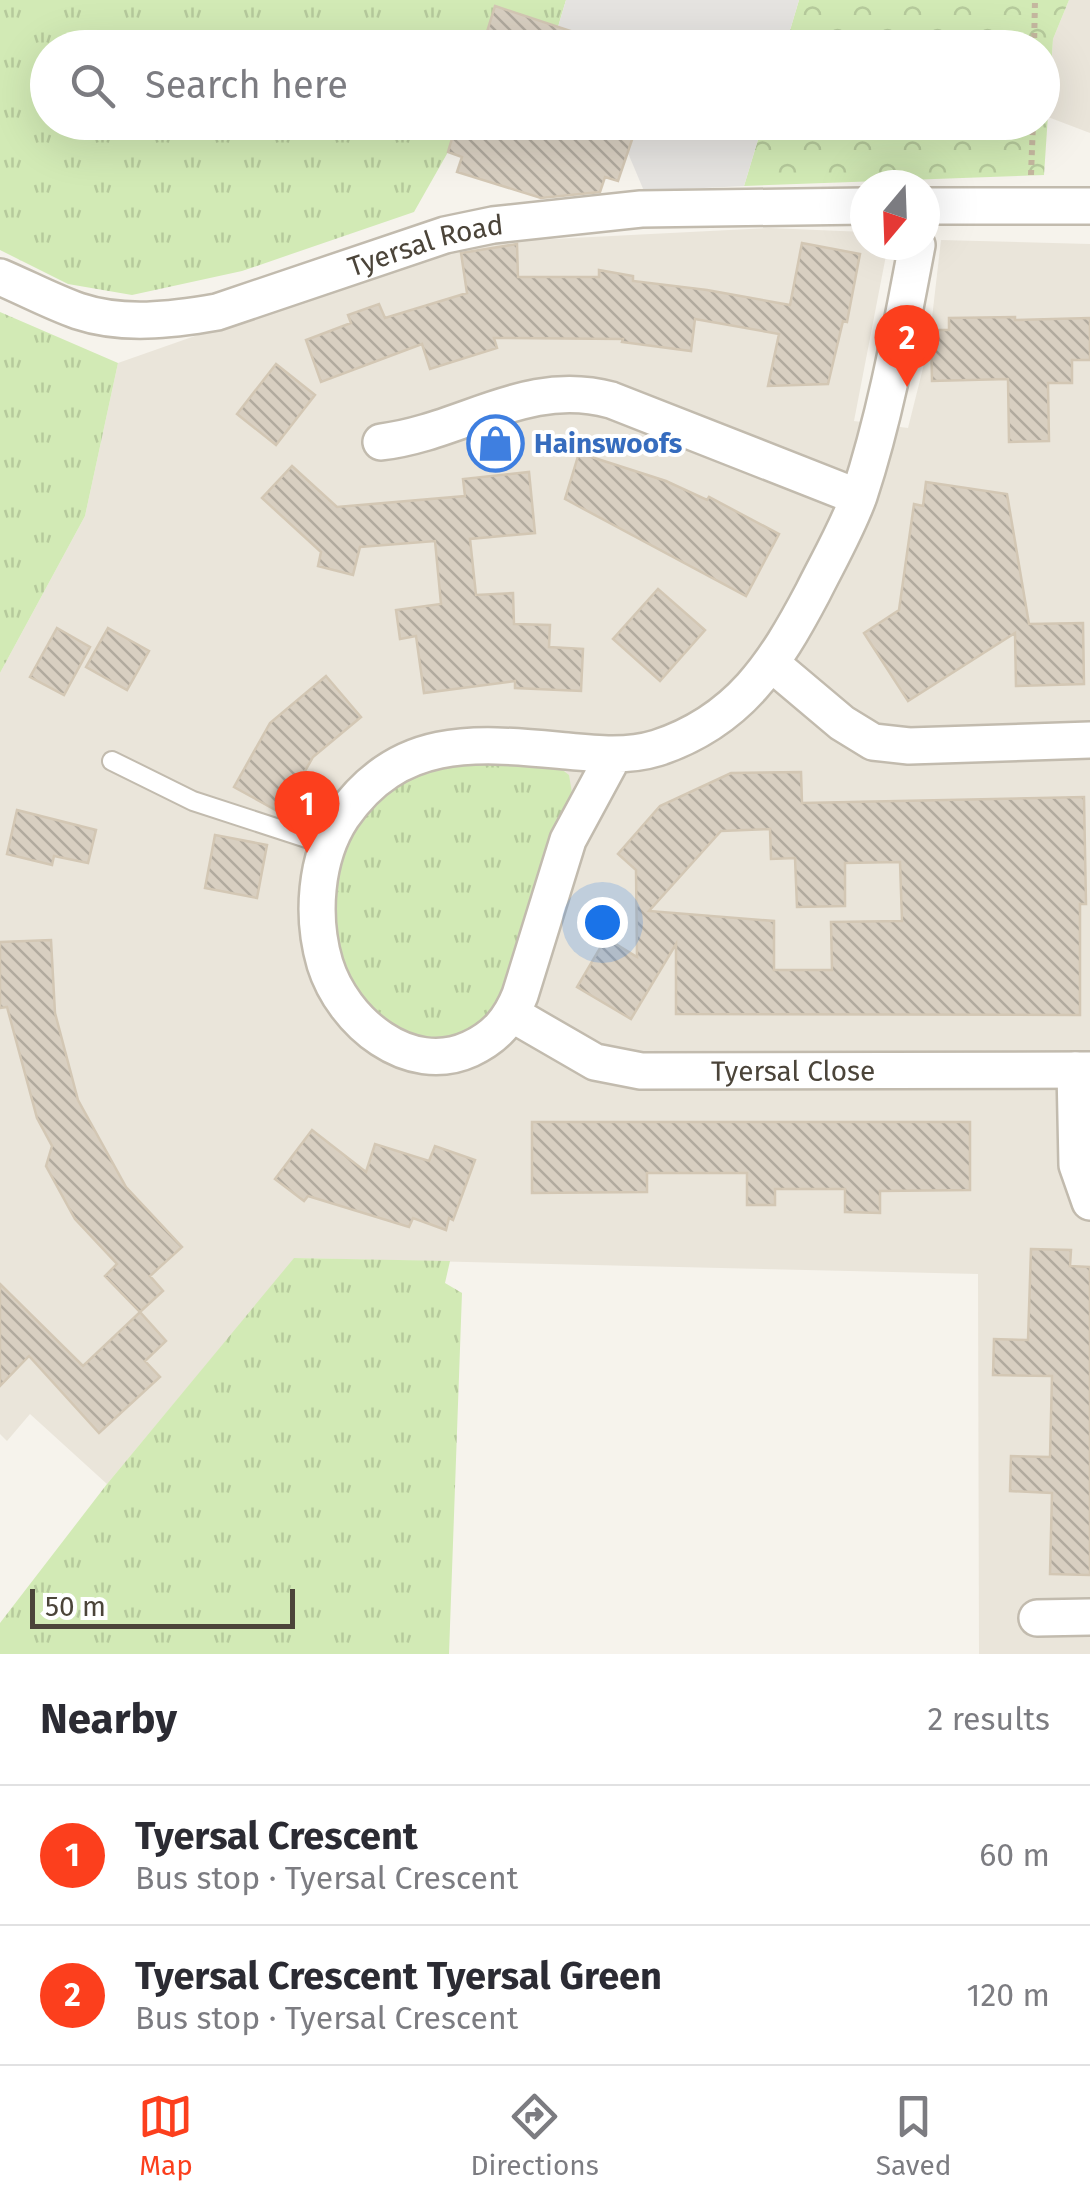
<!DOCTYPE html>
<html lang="en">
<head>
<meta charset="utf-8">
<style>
	body { margin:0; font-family:"Fira Sans",sans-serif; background:#f2f2f3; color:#2b2b33 }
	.compass { position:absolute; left:850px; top:170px; width:90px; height:90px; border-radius:50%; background:#fff; box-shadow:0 10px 40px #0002; rotate:199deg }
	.scale { position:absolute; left:30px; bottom:25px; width:265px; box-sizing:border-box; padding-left:10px; border:5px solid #4b4439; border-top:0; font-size:28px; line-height:35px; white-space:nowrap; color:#4b4439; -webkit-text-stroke:8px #fff; paint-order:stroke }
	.you { position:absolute; left:602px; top:922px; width:35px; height:35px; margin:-25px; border:8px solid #fff; border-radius:50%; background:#1a73e8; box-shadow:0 0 0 15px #1a73e833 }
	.badge { display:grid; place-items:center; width:65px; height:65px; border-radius:50%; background:#fc3f1d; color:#fff; font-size:32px; font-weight:700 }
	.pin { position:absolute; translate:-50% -82px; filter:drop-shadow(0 2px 5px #0008) }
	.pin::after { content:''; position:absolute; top:52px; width:35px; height:30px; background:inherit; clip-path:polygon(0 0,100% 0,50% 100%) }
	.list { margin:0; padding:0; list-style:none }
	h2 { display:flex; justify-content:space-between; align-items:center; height:130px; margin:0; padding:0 40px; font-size:42px }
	h2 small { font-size:32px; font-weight:400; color:#7c7c81 }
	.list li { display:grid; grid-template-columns:65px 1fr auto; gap:30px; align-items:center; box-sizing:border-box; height:140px; padding:0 40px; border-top:2px solid #e1e1e2 }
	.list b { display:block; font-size:38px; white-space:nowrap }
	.list p { margin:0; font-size:32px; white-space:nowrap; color:#7c7c81 }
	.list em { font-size:32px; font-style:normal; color:#7c7c81 }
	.icon { flex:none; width:55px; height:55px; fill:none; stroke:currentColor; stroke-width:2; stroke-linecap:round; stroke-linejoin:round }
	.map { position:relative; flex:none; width:1090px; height:1654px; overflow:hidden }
	.search { position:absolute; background:#fff; box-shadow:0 10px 40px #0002; left:30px; right:30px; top:30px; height:110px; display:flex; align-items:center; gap:25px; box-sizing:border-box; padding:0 35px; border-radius:55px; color:#7c7c81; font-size:38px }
	.sheet { height:410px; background:#fff }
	nav { display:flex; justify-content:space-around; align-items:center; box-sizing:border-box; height:140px; border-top:2px solid #e1e1e2; background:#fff; font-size:28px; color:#7c7c81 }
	nav a { display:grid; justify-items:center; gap:5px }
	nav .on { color:#fc3f1d }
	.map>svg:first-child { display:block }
	.residential { fill:#eae5da }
	.grass { fill:url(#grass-tufts) }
	.forest { fill:url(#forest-crowns) }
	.parking { fill:#e5e3e0 }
	.building { fill:url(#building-back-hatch); stroke:#d3c7b4; stroke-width:2.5; fill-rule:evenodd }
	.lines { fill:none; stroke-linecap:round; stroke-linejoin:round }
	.service-casing { stroke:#c2bbae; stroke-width:22 }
	.minor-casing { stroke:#c2bbae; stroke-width:40 }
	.path { stroke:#c4b79f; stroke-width:6; stroke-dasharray:5 5; stroke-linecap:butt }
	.service { stroke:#fff; stroke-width:18 }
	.minor { stroke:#fff; stroke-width:35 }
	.labels { text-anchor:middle; stroke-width:8; stroke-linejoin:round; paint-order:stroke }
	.street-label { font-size:28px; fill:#4b4439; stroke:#fff }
	.shop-label { font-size:28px; font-weight:bold; fill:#366cbe; stroke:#fff; text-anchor:start }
</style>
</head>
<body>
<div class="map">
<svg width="1090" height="1654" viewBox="0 0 1090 1654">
	<defs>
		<pattern id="grass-tufts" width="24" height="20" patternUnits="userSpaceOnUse" patternTransform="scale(2.5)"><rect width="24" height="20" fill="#d2eab5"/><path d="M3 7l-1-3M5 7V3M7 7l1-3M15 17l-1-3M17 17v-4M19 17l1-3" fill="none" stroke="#b6ca9c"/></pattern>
		<pattern id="forest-crowns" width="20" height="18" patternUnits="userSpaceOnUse" patternTransform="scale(2.5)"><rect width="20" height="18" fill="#d2eab5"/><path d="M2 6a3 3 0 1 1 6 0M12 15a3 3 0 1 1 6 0" fill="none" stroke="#b6ca9c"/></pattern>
		<pattern id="building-back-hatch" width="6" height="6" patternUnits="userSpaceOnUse" patternTransform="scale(2.5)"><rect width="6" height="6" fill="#d8cfc1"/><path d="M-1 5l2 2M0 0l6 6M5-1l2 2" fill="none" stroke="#b1aa9e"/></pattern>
	</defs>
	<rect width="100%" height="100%" fill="#f6f3ec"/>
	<path class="residential" d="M1069,0H1090V133L1048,117L1053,39Z
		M769,228L865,232V245H888L854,421L908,428L929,344L941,240L1090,244V1654H979L978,1274L295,1258L107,1484L30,1414L7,1441L0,1434V673L85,516L118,363L351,281L460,248L495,242Z"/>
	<path class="grass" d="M0,0H566L558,27L495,6L482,47L48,48V122L457,123L448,152L414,212L242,271L132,295L68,284L0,250Z
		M0,312L118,363L85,516L0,673Z
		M458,759L556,765L569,775L573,799L503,998C492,1012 482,1026 465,1033C411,1056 353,1005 336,955C333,946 334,934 333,925C328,864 357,810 408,777C422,768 442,764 458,759Z
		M294,1258L450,1261L445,1283L462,1293L449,1654H0V1623L107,1484Z"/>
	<path class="forest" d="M799,0H1069L1053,39L1044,175L744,186L763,123L1042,122V48L785,47Z"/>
	<path class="parking" d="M566,0H799L785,47H558V27Z
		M638,123H763L744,186L644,191L628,153Z"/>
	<path class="building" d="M495,6L604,42L603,48H482Z
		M457,122H638L618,181L605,177L600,192L541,198L457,172L462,157L448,152Z
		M802,243L860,254L847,322L843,321L828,384L768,386L779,334L695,319L691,351L622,342L623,339L494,338L497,348L430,369L422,344L321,382L306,340L351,323L348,315L379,304L385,318L467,293L461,253L517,244L518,277H599V270L633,276V281L707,290L790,305Z
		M1015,317V320L1090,318V360H1072V383H1048L1049,441L1009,442L1008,379L932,381L931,330H949V318Z
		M276,364L315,395L276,445L237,414Z
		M579,453L666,481L707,500L709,497L779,534L746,596L565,499Z
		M292,466L337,507L465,496L463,479L529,472L535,533L470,539L476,595L513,593L514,624L550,625L549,647L583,649L581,691L515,688V681L424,693L416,636L400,639L396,610L441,604L435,541L360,547L353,575L318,566L321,552L262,498Z
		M926,482L1007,494L1029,624L1083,623L1084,684L1016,686L1015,633L908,701L864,633L899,610L914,504L923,506Z
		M658,589L705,630L660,681L613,639Z
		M57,628L90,647L64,695L30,677Z
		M108,628L149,651L127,690L86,667Z
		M326,676L361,717L313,757L281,813L234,787L270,723Z
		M801,772L802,803L1084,797L1086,904H1080V1015L676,1014V944L631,1019L577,987L606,938L637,957L636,870L618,854L660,806L731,773ZM770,829L771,859L795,858L797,907L845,906V863L900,862L902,921L831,922L832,970H774V921L649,911L721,831Z
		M17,810L96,830L88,863L54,856L52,865L7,854Z
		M215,835L267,845L257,898L205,888Z
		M51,940L55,1013L78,1100L126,1187L182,1247L150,1276L163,1291L140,1312L105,1276L117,1264L75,1219L46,1166L52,1146L37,1118L7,1007L0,1008V942Z
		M532,1122H970V1190L880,1191V1213L845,1212V1189H775V1205H747V1173H647V1192L532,1193Z
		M312,1130L366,1172L375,1144L429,1161L435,1146L475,1160L453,1220L449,1218L446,1230L413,1218L409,1227L308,1196L304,1201L275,1179Z
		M1031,1249L1071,1250L1070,1266L1090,1267V1575L1050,1574L1052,1493L1010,1491L1011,1456L1050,1457L1052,1376L993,1375L994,1339L1028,1340Z
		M0,1284L83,1366L140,1312L166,1341L145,1361L160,1377L99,1433L29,1356L0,1386Z"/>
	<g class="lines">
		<defs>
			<path id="service" d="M112,761L193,801L328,845"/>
			<g id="minor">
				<path d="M925,206H1090"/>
				<path id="s1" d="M0,277C26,288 52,302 78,311C123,326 171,320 217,312L445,235L493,225L641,209L865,206"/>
				<path d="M381,442C463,432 527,377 611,400L858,497"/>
				<path d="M772,664L842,723L873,742L909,746L1090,740"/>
				<path d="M614,755L568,840L520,995C510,1020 496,1037 470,1049C409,1077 343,1022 325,964C311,917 315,858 342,817C400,733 478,743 567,751C597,754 628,757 657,748C739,721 775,664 813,592C829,560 847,529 859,496C886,414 901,329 917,245"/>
				<path id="s2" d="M512,1014L595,1062L641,1071L1090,1070"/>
				<path d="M1075,1070L1077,1165L1090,1202"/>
				<path d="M1037,1618L1090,1617"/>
			</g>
		</defs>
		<use href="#service" class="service-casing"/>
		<use href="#minor" class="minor-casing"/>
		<path class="path" d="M1034,48L1035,0
			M1031,175L1033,122"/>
		<use href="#service" class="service"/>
		<use href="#minor" class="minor"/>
	</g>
	<defs>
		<symbol id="shop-ring" viewBox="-11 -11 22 22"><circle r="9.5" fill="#fff" stroke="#3f7fe0" stroke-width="1.5"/><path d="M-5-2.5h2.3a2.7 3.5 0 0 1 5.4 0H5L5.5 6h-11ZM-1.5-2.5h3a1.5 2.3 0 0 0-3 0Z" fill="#3f7fe0"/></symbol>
	</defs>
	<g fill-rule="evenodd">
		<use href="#shop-ring" x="464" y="412" width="63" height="63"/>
	</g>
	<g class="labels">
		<g class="street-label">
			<text dy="10" stroke="none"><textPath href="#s1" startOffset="445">Tyersal Road</textPath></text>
			<text dy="10" stroke="none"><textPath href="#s2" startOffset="295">Tyersal Close</textPath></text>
		</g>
		<g class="shop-label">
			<text x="534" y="453">Hainswoofs</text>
		</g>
	</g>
</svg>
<svg class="compass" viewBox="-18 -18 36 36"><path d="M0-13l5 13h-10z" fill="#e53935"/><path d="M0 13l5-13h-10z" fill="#7c7c81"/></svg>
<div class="scale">50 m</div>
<div class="you"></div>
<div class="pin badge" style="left:307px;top:853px">1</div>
<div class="pin badge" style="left:907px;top:387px">2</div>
<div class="search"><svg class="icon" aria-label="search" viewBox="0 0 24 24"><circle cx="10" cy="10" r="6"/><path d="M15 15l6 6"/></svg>Search here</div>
</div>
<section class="sheet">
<h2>Nearby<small>2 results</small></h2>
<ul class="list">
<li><span class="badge">1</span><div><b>Tyersal Crescent</b><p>Bus stop · Tyersal Crescent</p></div><em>60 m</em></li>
<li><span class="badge">2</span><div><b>Tyersal Crescent Tyersal Green</b><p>Bus stop · Tyersal Crescent</p></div><em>120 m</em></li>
</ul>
</section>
<nav>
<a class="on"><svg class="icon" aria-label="map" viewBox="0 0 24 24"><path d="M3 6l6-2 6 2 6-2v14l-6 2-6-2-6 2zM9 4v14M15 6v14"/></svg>Map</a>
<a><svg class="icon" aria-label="directions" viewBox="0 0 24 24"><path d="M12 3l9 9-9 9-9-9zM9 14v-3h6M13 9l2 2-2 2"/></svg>Directions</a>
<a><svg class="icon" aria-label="saved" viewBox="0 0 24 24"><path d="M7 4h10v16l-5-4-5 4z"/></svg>Saved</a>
</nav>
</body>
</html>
